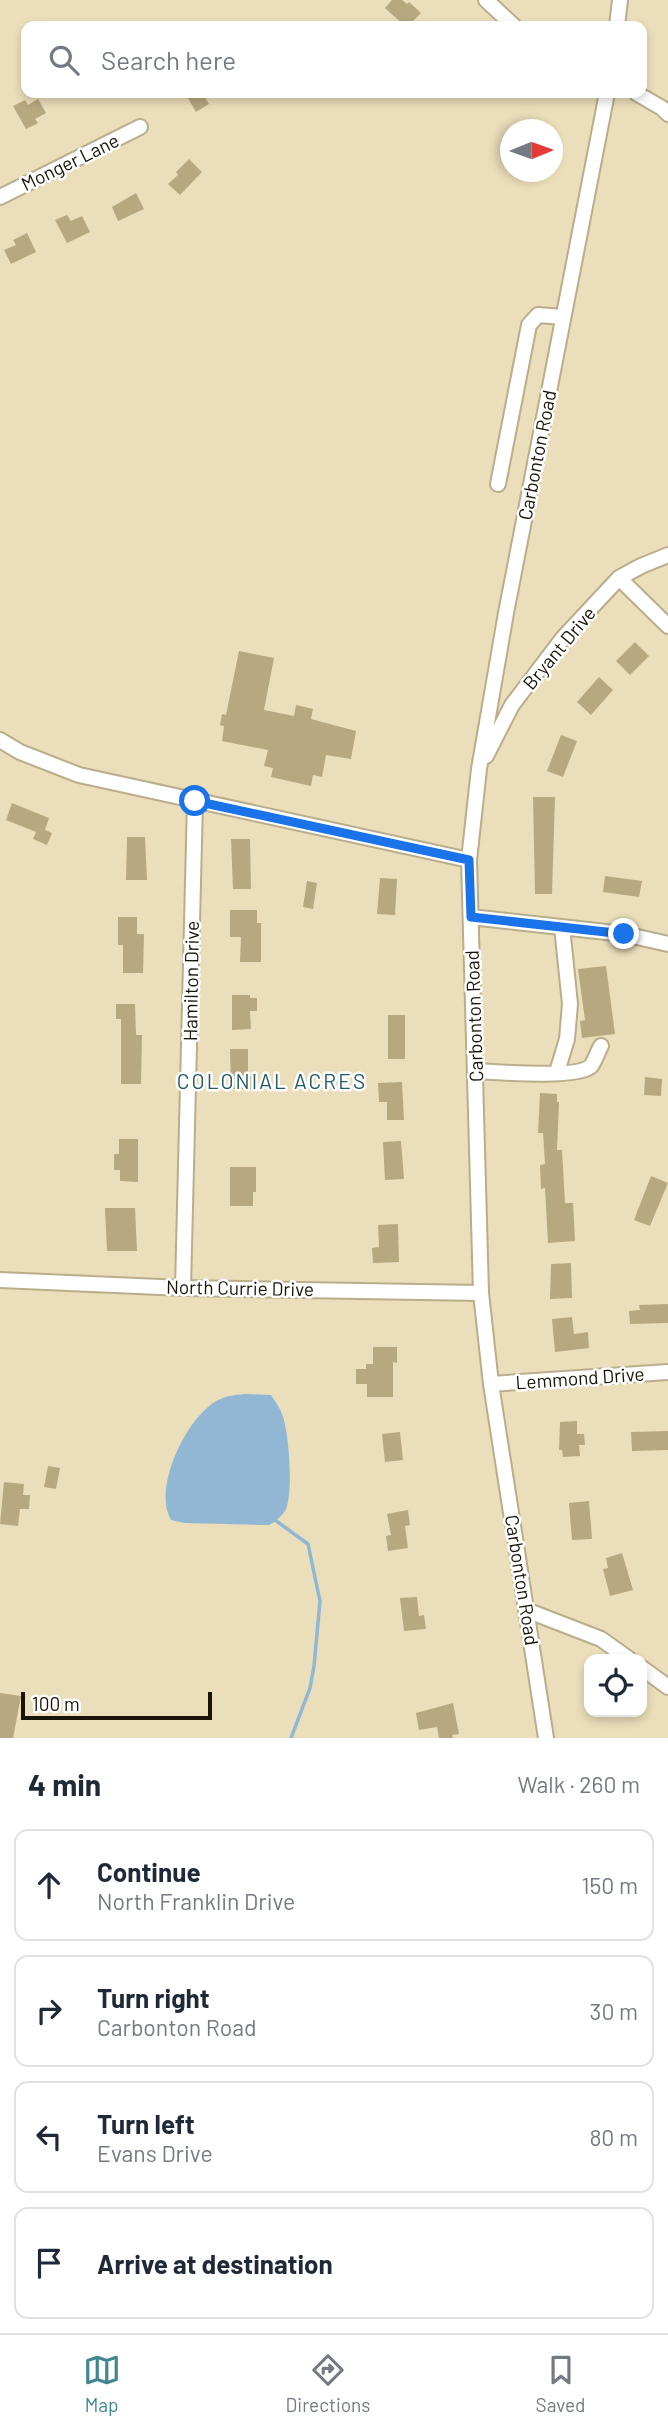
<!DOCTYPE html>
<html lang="en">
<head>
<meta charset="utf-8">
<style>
	body { margin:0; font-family:Barlow,sans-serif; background:#f6f6f7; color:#1f2937 }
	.controls { position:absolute; right:21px; bottom:21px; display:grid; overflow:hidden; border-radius:14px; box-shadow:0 4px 10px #0003 }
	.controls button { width:63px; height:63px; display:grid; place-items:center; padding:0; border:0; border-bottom:2px solid #e0e1e3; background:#fff; color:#1f2937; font:35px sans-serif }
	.compass { position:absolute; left:500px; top:119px; width:63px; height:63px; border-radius:50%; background:#fff; box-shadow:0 4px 10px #0003; rotate:89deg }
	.scale { position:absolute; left:21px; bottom:18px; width:191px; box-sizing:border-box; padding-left:7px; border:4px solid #191407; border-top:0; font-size:19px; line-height:24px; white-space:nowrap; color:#191407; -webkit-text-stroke:5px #fff; paint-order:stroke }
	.stop { position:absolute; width:21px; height:21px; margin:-16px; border:5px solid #1a73e8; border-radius:50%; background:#fff }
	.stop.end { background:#1a73e8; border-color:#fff; box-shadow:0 2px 7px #0008 }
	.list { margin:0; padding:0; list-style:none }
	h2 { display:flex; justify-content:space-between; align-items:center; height:91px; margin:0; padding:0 28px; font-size:30px }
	h2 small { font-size:23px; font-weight:400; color:#747a83 }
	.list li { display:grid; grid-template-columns:46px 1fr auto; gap:21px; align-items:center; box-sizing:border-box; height:112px; margin:0 14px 14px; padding:0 14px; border:2px solid #e0e1e3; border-radius:14px }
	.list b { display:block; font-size:26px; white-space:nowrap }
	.list p { margin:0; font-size:23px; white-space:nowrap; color:#747a83 }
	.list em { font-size:23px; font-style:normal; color:#747a83 }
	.icon { flex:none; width:38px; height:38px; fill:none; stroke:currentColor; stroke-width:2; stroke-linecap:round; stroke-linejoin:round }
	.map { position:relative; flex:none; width:668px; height:1738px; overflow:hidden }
	.search { position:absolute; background:#fff; box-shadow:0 4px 10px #0003; left:21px; right:21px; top:21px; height:77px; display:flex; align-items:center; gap:18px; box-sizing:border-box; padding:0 24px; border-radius:14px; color:#747a83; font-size:26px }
	.sheet { height:595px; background:#fff }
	nav { display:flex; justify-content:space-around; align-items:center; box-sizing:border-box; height:98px; border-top:2px solid #e0e1e3; background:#fff; font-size:19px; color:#747a83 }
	nav a { display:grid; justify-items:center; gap:4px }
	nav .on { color:#408790 }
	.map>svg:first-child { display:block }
	.water { fill:#91b7d5 }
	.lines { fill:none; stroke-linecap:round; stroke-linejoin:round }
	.stream { stroke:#91b7d5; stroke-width:3.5 }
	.building { fill:#b8a87f }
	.minor-casing { stroke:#baad8b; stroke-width:18 }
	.minor { stroke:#fff; stroke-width:14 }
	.route { stroke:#1a73e8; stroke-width:9 }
	.labels { text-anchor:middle; stroke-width:5; stroke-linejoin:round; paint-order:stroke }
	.street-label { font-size:19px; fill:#191407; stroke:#fff }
	.neighbourhood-label { font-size:21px; letter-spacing:2px; fill:#225c63; stroke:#fff }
</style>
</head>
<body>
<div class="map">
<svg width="668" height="1738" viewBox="0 0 668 1738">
	<rect width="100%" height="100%" fill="#ebdeba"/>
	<path class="water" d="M245,1394L271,1395C275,1401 280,1408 282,1414C289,1430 294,1496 285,1511C281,1517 275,1522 269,1525L184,1523L171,1520C152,1488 187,1416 218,1400C226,1396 235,1395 245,1394Z"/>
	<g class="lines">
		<path class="stream" d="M275,1520L308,1544L320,1601L314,1666L310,1688L291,1738"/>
	</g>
	<path class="building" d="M392,0H402L407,4L409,2L421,13L408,26H405L385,8Z
		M185,93H202L209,104L196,112Z
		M38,99L46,113L35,119L38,123L26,129L13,106L25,100L28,105Z
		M189,159L202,172L180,195L168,184L178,175L176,172Z
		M136,193L144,209L118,221L112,207Z
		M67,215L71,221L82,216L90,232L67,243L55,220Z
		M27,233L36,252L11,264L4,250L16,245L13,240Z
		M635,642L649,656L630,675L616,661Z
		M239,651L274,658L264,710L294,716L296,705L313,709L311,719L356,731L351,759L326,755L322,777L313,775L311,786L271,777L273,768L264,766L268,750L222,741L224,726L220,725L222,714L226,715Z
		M599,677L613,690L591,715L577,702Z
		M561,735L577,741L563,777L547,771Z
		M533,797H555L552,894H535Z
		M12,803L49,818L45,830L52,833L47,845L33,839L36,832L6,820Z
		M127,837H145L147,880H126Z
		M231,839H250L251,889H233Z
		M605,876L642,881L639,897L603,892Z
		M380,878L397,879L395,915L377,914Z
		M307,881L317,883L313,909L303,907Z
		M230,910H257V923H261V962H240L241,937H230Z
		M118,917H137V934H144L143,973H123V945H118Z
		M606,966L615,1034L582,1038L580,1021L585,1020L578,969Z
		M232,995H250V998H257V1011H250L251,1029L232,1030Z
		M116,1004H135L136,1035H142L141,1084H121V1019H116Z
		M388,1015H405V1059H388Z
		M230,1049H248V1076H257V1089H231Z
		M645,1077L662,1079L661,1096L644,1095Z
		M402,1082L404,1120H387V1102H379L378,1083Z
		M540,1093L557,1094V1102H559L557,1150H562L565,1203H573L575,1241L548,1243L545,1188L541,1189L540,1165L545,1164L543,1133H538Z
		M119,1139H138V1182L120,1181V1170H114V1154H119Z
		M401,1141L404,1179L385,1180L383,1142Z
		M230,1167H256V1192H253V1206H230Z
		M651,1176L668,1183L650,1226L634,1220Z
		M105,1208H135L137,1251H107Z
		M398,1224L399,1262L373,1263L372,1248L379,1247L378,1225Z
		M571,1263L572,1298L550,1299L551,1264Z
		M668,1304V1323L630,1324L629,1311L640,1310L639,1305Z
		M572,1317L574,1334L588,1332L589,1348L555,1352L552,1319Z
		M373,1347H397V1363L393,1362V1397H367V1384H356V1369H366V1364H373Z
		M577,1421V1434H584L585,1445H579L580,1456L563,1457L562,1450H559L560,1422Z
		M668,1431V1450L632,1451L631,1432Z
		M400,1432L403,1460L385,1462L382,1434Z
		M48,1466L60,1468L56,1489L44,1487Z
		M4,1482L24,1484L23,1495H30L29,1509H20L18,1526L0,1524Z
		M589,1501L592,1539L572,1540L569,1503Z
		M408,1510L410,1525L405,1526L408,1548L388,1551L386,1536L391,1535L387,1514Z
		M622,1553L633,1590L610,1596L603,1569L608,1568L606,1558Z
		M417,1597L419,1616L424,1615L426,1629L404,1631L400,1598Z
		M0,1693L21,1696L13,1738H0Z
		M453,1703L459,1734L452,1735L453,1738H439L437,1727L419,1730L416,1713Z"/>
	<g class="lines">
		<defs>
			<path id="minor" d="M486,0L514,26
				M617,26L620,0
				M636,93L662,108L668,114
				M0,197L140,127
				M498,484L529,325L538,315L563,317
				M619,578L668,626
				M0,740L20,752L79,775L469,860
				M486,756L512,705L563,638L619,578L641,566L668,555
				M471,917L624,934L668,944
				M475,1071C495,1072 578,1079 591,1066C595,1061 598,1051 601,1046
				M557,1072L567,1039L570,1004L562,927
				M0,1280L183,1288L481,1293
				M183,1288L195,801
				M491,1384L668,1372
				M526,1610L601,1639L629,1659
				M642,1668L668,1687
				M546,1738L491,1384L481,1293L469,860L479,769L506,613L607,93"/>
		</defs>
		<use href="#minor" class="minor-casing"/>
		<use href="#minor" class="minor"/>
	</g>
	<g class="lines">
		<path class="route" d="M195,801L469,860L471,917L624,934"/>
	</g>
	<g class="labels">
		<g class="street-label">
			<text transform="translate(70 162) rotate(-26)" y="7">Monger Lane</text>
			<text transform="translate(537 455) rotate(-79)" y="7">Carbonton Road</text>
			<text transform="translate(559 648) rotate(-50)" y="7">Bryant Drive</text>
			<text transform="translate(191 981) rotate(-89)" y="7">Hamilton Drive</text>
			<text transform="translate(474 1016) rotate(-92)" y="7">Carbonton Road</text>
			<text transform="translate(240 1288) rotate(1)" y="7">North Currie Drive</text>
			<text transform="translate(580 1378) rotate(-4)" y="7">Lemmond Drive</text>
			<text transform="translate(522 1580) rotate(81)" y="7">Carbonton Road</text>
		</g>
		<g class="neighbourhood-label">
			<text x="272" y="1089">COLONIAL ACRES</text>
		</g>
	</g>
</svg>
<div class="controls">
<button><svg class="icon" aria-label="locate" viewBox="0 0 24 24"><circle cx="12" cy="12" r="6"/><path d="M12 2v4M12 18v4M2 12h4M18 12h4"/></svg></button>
</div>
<svg class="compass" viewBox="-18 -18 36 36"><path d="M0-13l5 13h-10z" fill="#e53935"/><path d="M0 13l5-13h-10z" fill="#747a83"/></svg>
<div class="scale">100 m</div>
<div class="stop" style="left:195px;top:801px"></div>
<div class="stop end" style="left:624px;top:934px"></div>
<div class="search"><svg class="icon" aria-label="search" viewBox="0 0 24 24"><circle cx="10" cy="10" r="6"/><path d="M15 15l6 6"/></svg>Search here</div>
</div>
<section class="sheet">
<h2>4 min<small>Walk · 260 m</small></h2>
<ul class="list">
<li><svg class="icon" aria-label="ahead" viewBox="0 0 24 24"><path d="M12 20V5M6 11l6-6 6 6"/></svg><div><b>Continue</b><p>North Franklin Drive</p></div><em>150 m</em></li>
<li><svg class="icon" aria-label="right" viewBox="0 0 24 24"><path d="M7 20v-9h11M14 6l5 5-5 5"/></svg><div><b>Turn right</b><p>Carbonton Road</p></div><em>30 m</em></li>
<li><svg class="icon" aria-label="left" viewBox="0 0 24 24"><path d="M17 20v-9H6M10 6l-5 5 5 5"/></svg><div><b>Turn left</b><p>Evans Drive</p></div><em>80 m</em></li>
<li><svg class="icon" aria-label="arrive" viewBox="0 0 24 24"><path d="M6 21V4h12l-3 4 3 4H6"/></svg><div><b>Arrive at destination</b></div></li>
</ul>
</section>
<nav>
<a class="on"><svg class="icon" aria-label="map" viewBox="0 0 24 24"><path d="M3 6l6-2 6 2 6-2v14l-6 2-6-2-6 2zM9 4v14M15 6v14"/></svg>Map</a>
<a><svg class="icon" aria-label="directions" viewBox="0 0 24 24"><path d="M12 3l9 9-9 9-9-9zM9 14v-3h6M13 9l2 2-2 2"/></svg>Directions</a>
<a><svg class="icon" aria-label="saved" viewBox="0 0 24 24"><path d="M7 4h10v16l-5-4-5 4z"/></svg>Saved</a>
</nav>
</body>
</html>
